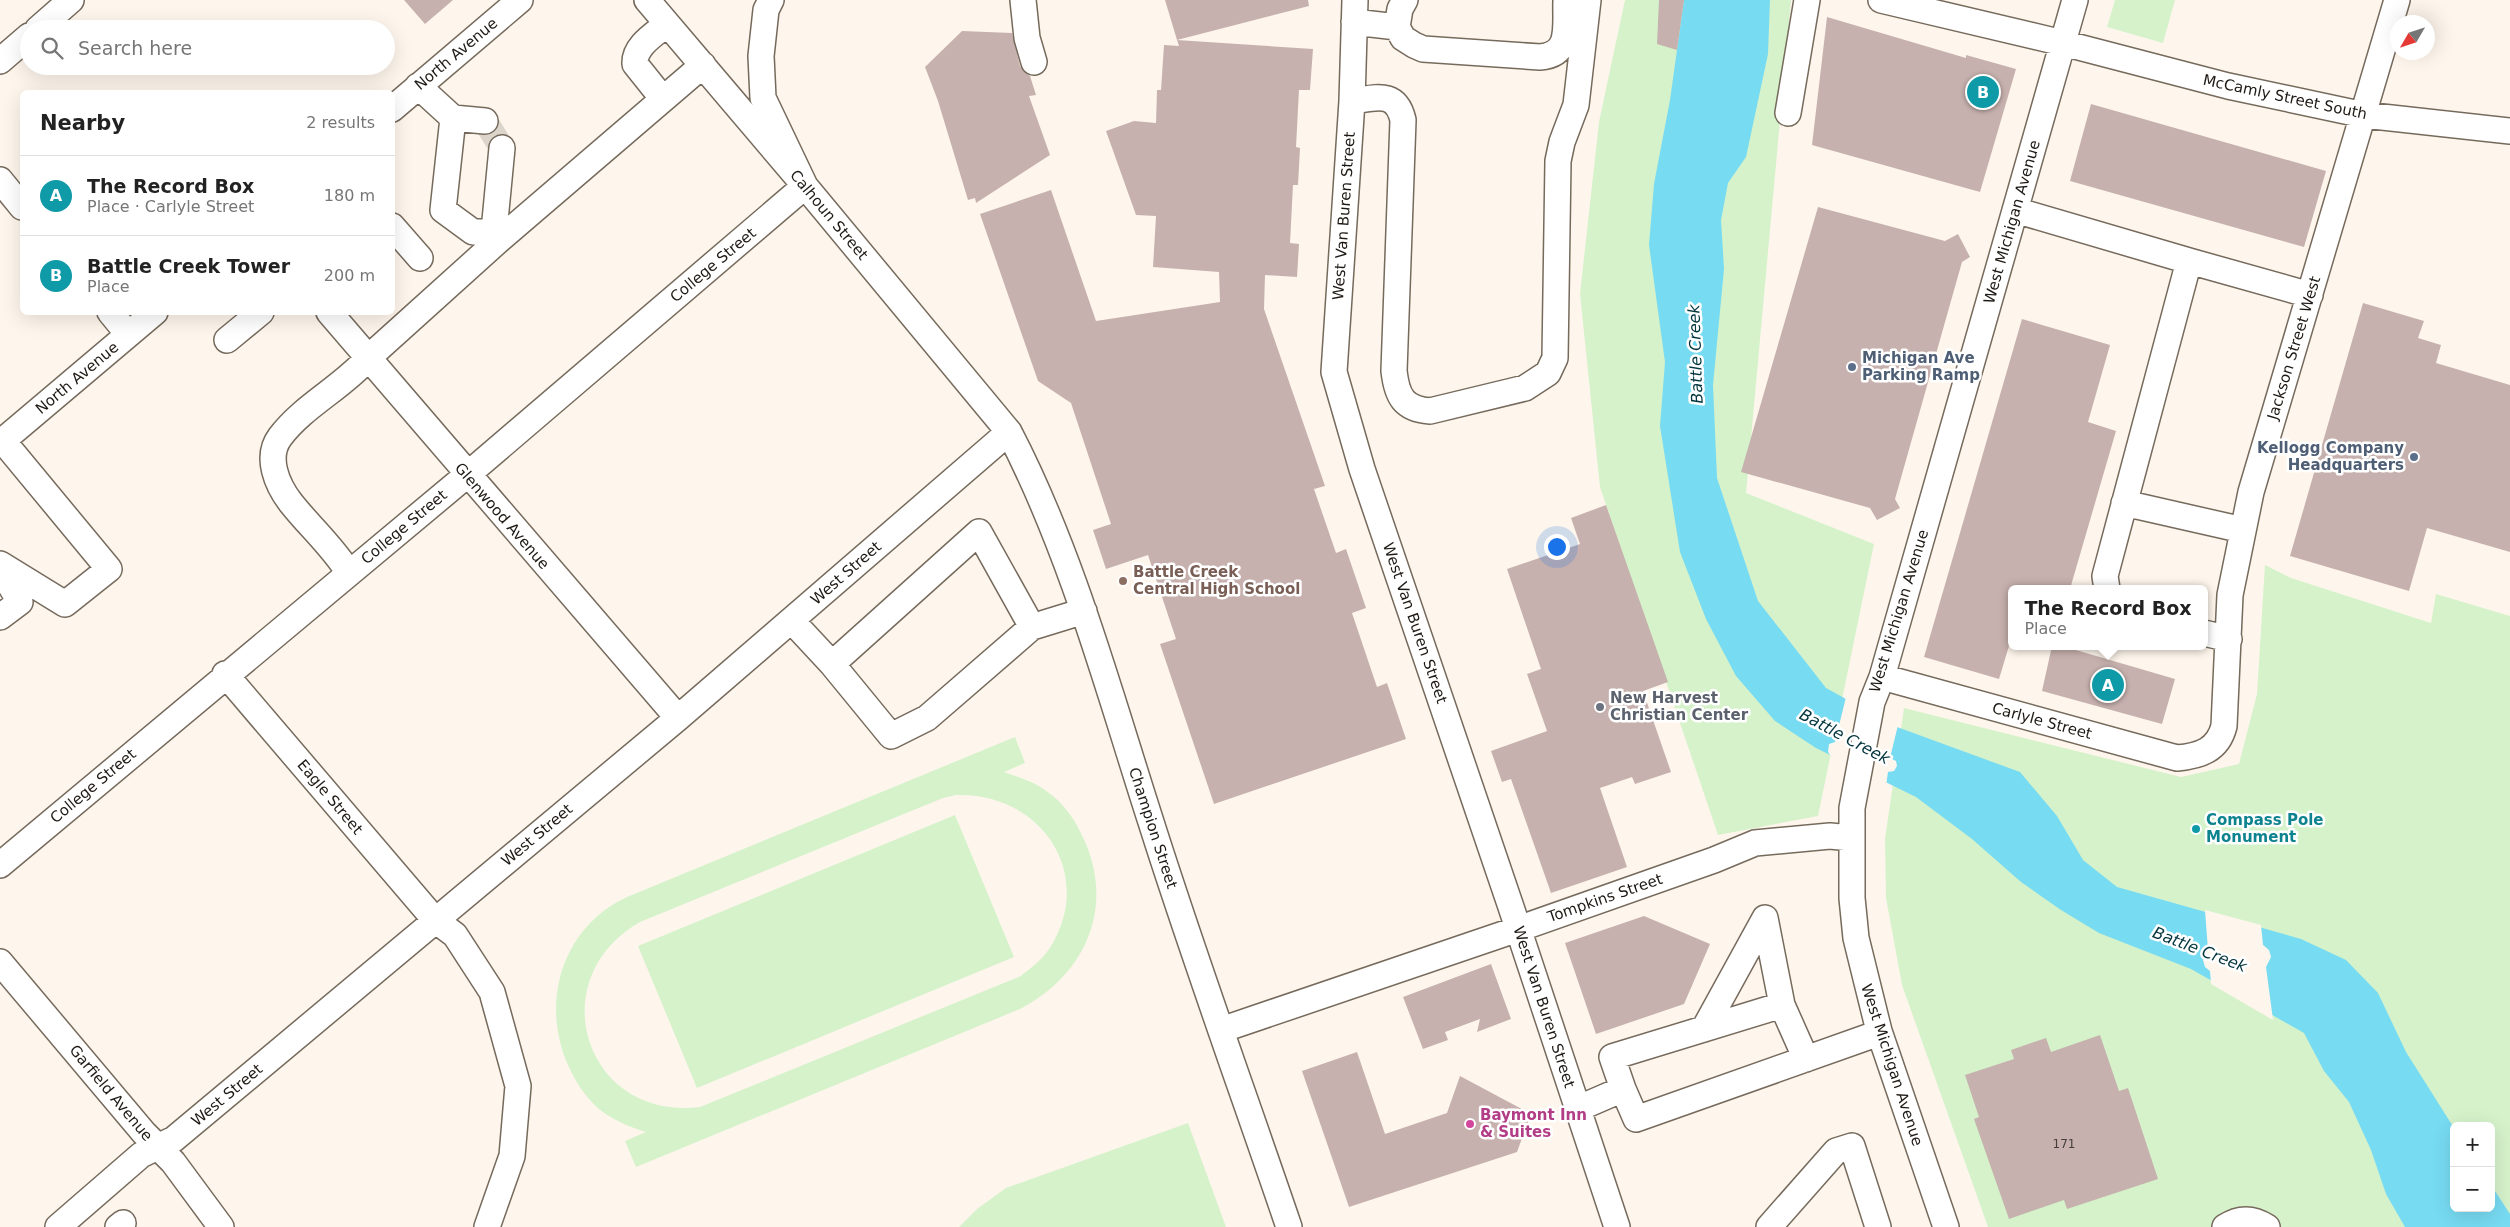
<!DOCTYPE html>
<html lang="en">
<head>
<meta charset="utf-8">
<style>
	body { margin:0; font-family:"DejaVu Sans",sans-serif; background:#f6f6f6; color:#222 }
	.controls { position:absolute; right:15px; bottom:15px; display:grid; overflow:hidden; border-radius:8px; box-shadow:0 5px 20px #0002 }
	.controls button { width:45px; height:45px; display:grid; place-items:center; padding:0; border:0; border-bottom:1px solid #e0e0e0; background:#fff; color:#222; font:25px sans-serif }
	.compass { position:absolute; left:2390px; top:15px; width:45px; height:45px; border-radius:50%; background:#fff; box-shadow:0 5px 20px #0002; rotate:231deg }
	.you { position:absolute; left:1556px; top:546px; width:18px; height:18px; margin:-12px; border:4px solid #fff; border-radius:50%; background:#1a73e8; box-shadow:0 0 0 8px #1a73e833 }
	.badge { display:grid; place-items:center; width:32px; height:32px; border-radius:50%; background:#1a73e8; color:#fff; font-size:16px; font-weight:700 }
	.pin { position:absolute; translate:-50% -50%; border:2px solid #fff; box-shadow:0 1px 5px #0006 }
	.popup { position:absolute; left:2008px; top:585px; width:200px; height:65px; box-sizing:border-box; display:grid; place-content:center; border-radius:8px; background:#fff; filter:drop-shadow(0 1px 4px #0005); font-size:16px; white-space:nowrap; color:#767676 }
	.popup b { font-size:19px; color:#222 }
	.popup::after { content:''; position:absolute; left:50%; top:100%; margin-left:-10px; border:10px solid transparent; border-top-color:#fff }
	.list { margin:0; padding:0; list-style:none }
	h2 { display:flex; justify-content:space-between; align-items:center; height:65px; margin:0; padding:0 20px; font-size:21px }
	h2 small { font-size:16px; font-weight:400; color:#767676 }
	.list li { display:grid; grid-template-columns:32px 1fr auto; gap:15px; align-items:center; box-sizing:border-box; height:80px; padding:0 20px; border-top:1px solid #e0e0e0 }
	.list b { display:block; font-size:19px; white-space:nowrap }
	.list p { margin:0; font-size:16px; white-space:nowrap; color:#767676 }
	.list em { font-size:16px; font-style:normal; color:#767676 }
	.icon { flex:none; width:28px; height:28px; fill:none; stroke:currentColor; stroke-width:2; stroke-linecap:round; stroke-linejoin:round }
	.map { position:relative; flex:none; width:2510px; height:1227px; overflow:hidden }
	.search { position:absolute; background:#fff; box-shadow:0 5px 20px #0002; left:20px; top:20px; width:375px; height:55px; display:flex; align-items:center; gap:12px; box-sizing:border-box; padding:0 18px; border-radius:28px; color:#767676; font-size:19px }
	.panel { position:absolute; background:#fff; box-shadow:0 5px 20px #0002; left:20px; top:90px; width:375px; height:225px; border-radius:8px }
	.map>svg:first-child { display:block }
	.green { fill:#d5f2cb; fill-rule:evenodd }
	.water { fill:#77dbf2 }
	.pier { fill:#fef6ec }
	.building { fill:#c7b1ae }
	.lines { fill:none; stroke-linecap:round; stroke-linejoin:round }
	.minor-tunnel { stroke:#dcd5cc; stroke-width:25; stroke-dasharray:25 12; stroke-linecap:butt }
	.minor-casing { stroke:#766a5c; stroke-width:28 }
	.minor { stroke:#fff; stroke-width:25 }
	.service-dot { fill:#5c6f8a; stroke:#fff; stroke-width:2 }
	.education-dot { fill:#8d6e63; stroke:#fff; stroke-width:2 }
	.worship-dot { fill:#6b7280; stroke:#fff; stroke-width:2 }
	.culture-dot { fill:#0f9aa8; stroke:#fff; stroke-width:2 }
	.hotel-dot { fill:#d1479c; stroke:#fff; stroke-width:2 }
	.labels { text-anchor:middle; stroke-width:5; stroke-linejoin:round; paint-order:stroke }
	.number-label { font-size:12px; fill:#483f3a }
	.street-label { font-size:15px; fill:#1e1914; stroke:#fff }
	.service-label { font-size:15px; font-weight:bold; fill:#4e5e75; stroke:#fff; text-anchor:start }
	.education-label { font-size:15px; font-weight:bold; fill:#785e54; stroke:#fff; text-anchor:start }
	.worship-label { font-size:15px; font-weight:bold; fill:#5b616d; stroke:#fff; text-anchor:start }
	.culture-label { font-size:15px; font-weight:bold; fill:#0d838f; stroke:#fff; text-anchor:start }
	.hotel-label { font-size:15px; font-weight:bold; fill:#b23c85; stroke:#fff; text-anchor:start }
	.water-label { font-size:16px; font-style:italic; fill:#03353e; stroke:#fff }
</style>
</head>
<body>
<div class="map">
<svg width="2510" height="1227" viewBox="0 0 2510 1227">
	<rect width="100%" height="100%" fill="#fef6ec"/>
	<path class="green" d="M1625,0H1791L1746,493L1874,544L1818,816L1718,835L1600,487L1580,294L1599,122Z
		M2115,0H2175L2163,43L2107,27Z
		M2265,565L2291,578L2431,623L2436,594L2510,616V1227H1988L1902,985L1886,898L1885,839L1904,708L2181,777L2239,764L2257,694ZM2454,1126H2491V1208H2454Z
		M1015,737L1025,763L1004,772C1018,777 1033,781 1045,790C1065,803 1077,823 1086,844C1114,912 1083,976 1020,1009L636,1167L625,1141L646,1132C629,1127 613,1120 599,1109C585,1097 575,1081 568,1065C540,1002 562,927 627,897ZM956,795C1039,792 1096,872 1051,946C1044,958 1032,967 1021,976L700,1107C585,1121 540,979 640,922L943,798Z
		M955,815L1014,957L697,1088L638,946Z
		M1188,1123L1226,1227H959L977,1209L1006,1188Z"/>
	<path class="water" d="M1684,0H1770L1768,54L1746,157L1728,183L1721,220L1724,269L1713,385L1717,478L1758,601L1826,688L1897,727L2020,772L2057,816L2083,860L2117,887L2301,939L2346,960L2378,993L2406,1052L2454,1128V1208H2491V1185L2510,1214V1227H2405L2386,1194L2371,1150L2349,1102L2324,1071L2304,1033L2191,969L2099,933L2061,910L2021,882L1972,839L1916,797L1816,748L1775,721L1736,676L1706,619L1680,552L1660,426L1665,362L1649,245L1654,184L1670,100Z"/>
	<path class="pier" d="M1846,697L1898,725L1890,758L1896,761L1897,766L1894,771L1888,772L1886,786L1833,759L1828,752L1829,744L1835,742Z
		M2205,910L2261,925L2263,945L2269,950L2271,957L2266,967L2273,1020L2211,984L2210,971L2205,967L2203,960L2208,950Z"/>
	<path class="building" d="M404,0H453L425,24Z
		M1165,0H1308L1309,6L1177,40Z
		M1659,0H1684L1677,50L1657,44Z
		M1827,17L1966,58V55L2016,69L1980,192L1812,145Z
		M962,31L1012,33L1020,66L1030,76L1036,95L1029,96L1050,155L976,203L975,198L968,200L938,101L925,67Z
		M1177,40L1313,49L1310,90H1299L1296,147L1300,148L1298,185H1293L1290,243L1299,244L1297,277L1265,275L1264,309L1325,486L1314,489L1336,553L1346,549L1366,608L1352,613L1377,687L1387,683L1406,739L1214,804L1160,644L1176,639L1148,555L1106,569L1093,530L1111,524L1071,403L1038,381L980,214L1051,190L1096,321L1220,302L1219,272L1153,267L1156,216L1136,215L1106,131L1134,121L1156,123L1157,90H1161L1164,45L1179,46Z
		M2091,104L2326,171L2304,247L2070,181Z
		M1818,207L1945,241L1958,234L1970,257L1962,262L1895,499L1900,508L1877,520L1870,508L1741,472Z
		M2363,303L2424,321L2418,338L2441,345L2436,363L2510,385V552L2427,528L2409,591L2290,556Z
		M2022,319L2110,345L2088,422L2116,431L2070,589H2012V636L1999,679L1924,657Z
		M1606,505L1668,682L1643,691L1671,772L1635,784L1632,777L1600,788L1627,867L1551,893L1511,779L1502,782L1491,751L1547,731L1527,674L1541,669L1507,569L1580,544L1571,518Z
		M2052,646H2062L2175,679L2162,724L2042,691Z
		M1644,916L1710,944L1684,1004L1596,1034L1565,943Z
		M1491,964L1511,1019L1477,1032L1480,1019L1445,1032L1448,1040L1423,1049L1403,997Z
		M2100,1035L2119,1091L2128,1088L2158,1179L2067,1209L2064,1200L2009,1219L1974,1119L1979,1117L1965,1075L2014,1059L2011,1050L2046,1038L2051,1052Z
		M1357,1052L1385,1134L1447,1113L1460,1076L1531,1114L1517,1152L1349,1207L1302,1071Z"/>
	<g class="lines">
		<path class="minor-tunnel" d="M485,121L502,148"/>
		<defs>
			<path id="minor" d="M647,0L805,186L1009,432C1072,553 1109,692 1151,822C1194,958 1243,1092 1289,1227
				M1023,0L1027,38L1034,62
				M1355,0L1352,101L1334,372L1362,469L1511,907L1617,1227
				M1405,0L1400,9L1397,27L1403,38L1414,45L1423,49L1540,57C1572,55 1565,25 1566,1
				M1881,0L2063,43L2228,86L2364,115L2510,131
				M1354,22L1397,27
				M38,29L71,0
				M0,61L29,36
				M418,86L453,118
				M663,99L635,64C634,46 655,34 667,24
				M1352,101C1376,98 1396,90 1403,120L1394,371C1397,397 1404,409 1430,411L1525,388L1548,373L1555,358L1558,161L1562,142L1576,105L1588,0
				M392,109L520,0
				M1788,113L1807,0
				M485,121L453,118L443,210L473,232L494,231L502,148
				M0,180L22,207
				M2015,210L2189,261
				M392,226L420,258
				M110,312L128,334
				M329,312L678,718
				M227,340L261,312
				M0,443L155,312
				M2124,503L2243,530
				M0,564L65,604L109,569L3,441
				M0,568L20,602L0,617
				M349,573C333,547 310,527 291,503C277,485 265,457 280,437C303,406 343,387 368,358L500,239L703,65
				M2107,589L2105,576L2189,261L2310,295
				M792,621L832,664L891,736L927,718L1032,627L1084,611
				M2204,633L2229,639
				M832,664L979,532L1032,627
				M225,674L435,920L455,935L492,992L518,1086L512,1156L487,1227
				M1882,677L2177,758C2200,756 2218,750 2224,726L2230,595L2251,492L2397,0
				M0,865L467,475L805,186L763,98L761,56L766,10L771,0
				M0,962L144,1133L173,1162L221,1227
				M1704,1029L1765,918L1782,1005
				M1221,1030L1518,929L1714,860L1755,843L1830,836L1851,838
				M1623,1089L1612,1057L1782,1005L1806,1059
				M1577,1109L1623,1089L1636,1119L1879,1033
				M58,1227L141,1155L174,1139L678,718L1009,432
				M118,1227L123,1223
				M1769,1227L1836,1151L1852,1146L1878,1227
				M1946,1227L1879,1031L1856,938L1852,898V808L1872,702L1882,677L2075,0
				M2225,1227C2240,1217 2253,1218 2267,1227"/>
		</defs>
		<use href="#minor" class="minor-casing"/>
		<use href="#minor" class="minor"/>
	</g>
	<g class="service-dot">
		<circle cx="1852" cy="367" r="5"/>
		<circle cx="2414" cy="457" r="5"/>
	</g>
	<circle class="education-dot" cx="1123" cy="581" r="5"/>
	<circle class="worship-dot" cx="1600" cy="707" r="5"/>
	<circle class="culture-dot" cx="2196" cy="829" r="5"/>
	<circle class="hotel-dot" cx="1470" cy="1124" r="5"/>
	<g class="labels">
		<g class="number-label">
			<text x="2064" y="1148">171</text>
		</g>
		<g class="street-label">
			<text transform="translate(456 54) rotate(-40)" y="5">North Avenue</text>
			<text transform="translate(2285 97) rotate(12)" y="5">McCamly Street South</text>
			<text transform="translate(829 215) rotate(50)" y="5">Calhoun Street</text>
			<text transform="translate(1344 216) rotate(-86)" y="5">West Van Buren Street</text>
			<text transform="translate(2012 222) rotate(-74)" y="5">West Michigan Avenue</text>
			<text transform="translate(713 265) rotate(-40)" y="5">College Street</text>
			<text transform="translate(2294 348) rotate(-73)" y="5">Jackson Street West</text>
			<text transform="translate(77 378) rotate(-40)" y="5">North Avenue</text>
			<text transform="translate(502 516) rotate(49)" y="5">Glenwood Avenue</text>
			<text transform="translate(404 527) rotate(-40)" y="5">College Street</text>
			<text transform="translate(846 573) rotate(-41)" y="5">West Street</text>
			<text transform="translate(1899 611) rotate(-73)" y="5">West Michigan Avenue</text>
			<text transform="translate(1415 623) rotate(71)" y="5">West Van Buren Street</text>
			<text transform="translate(2042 721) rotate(15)" y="5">Carlyle Street</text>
			<text transform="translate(93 786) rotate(-40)" y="5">College Street</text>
			<text transform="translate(330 797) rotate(50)" y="5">Eagle Street</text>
			<text transform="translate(1153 828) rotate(72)" y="5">Champion Street</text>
			<text transform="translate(537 835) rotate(-40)" y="5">West Street</text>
			<text transform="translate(1605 898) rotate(-19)" y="5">Tompkins Street</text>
			<text transform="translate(1544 1007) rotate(72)" y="5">West Van Buren Street</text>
			<text transform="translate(1892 1065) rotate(72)" y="5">West Michigan Avenue</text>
			<text transform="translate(111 1093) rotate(50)" y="5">Garfield Avenue</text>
			<text transform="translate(227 1095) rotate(-40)" y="5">West Street</text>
		</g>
		<g class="service-label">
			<text x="1862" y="363">Michigan Ave<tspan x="1862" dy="17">Parking Ramp</tspan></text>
			<text x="2404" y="453" text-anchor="end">Kellogg Company<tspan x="2404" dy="17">Headquarters</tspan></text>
		</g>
		<g class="education-label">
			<text x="1133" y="577">Battle Creek<tspan x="1133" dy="17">Central High School</tspan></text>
		</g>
		<g class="worship-label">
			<text x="1610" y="703">New Harvest<tspan x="1610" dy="17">Christian Center</tspan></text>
		</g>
		<g class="culture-label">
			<text x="2206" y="825">Compass Pole<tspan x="2206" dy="17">Monument</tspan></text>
		</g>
		<g class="hotel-label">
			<text x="1480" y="1120">Baymont Inn<tspan x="1480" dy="17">&amp; Suites</tspan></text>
		</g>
		<g class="water-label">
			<text transform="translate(1695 354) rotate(-92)" y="6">Battle Creek</text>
			<text transform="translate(1845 736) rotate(28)" y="6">Battle Creek</text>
			<text transform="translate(2200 949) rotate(21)" y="6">Battle Creek</text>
		</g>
	</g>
</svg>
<div class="controls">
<button>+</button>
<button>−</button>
</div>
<svg class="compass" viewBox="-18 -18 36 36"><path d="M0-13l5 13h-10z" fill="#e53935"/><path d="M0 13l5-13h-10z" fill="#767676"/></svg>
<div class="you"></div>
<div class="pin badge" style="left:2108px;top:685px;background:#0f9aa8">A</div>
<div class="popup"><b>The Record Box</b>Place</div>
<div class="pin badge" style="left:1983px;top:92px;background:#0f9aa8">B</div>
<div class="search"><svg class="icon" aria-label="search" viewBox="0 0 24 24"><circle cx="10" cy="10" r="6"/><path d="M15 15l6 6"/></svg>Search here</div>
<section class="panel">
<h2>Nearby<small>2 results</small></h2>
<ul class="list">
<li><span class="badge" style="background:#0f9aa8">A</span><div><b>The Record Box</b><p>Place · Carlyle Street</p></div><em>180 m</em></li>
<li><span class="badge" style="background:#0f9aa8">B</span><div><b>Battle Creek Tower</b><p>Place</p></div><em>200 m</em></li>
</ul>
</section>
</div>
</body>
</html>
